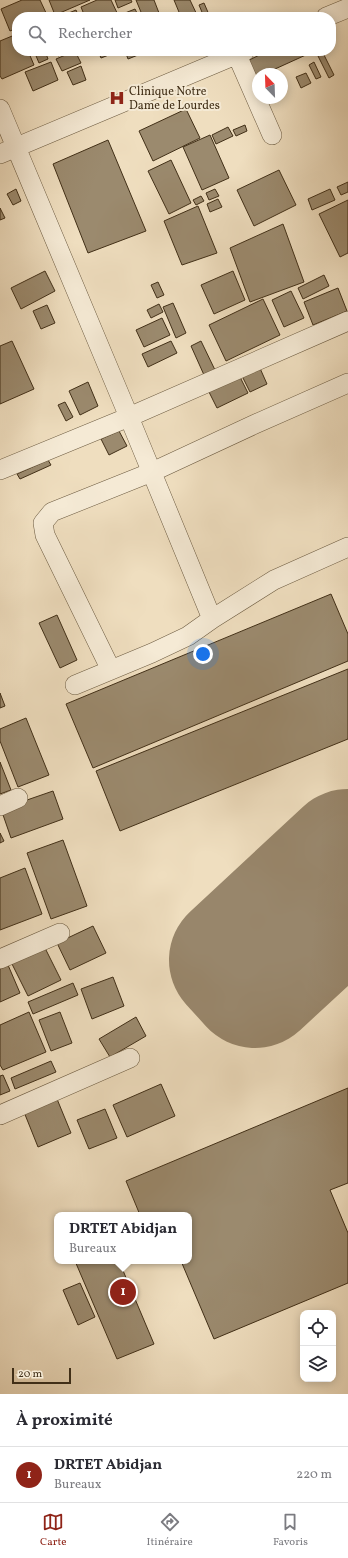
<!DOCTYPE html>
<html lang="fr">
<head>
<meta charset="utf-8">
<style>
	body { margin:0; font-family:Vollkorn,serif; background:#f2f2f3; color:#2b2b33 }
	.controls { position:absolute; right:12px; bottom:12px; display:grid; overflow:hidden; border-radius:8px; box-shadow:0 2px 10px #0003 }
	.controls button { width:36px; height:36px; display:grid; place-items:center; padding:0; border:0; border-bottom:1px solid #e1e1e2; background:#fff; color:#2b2b33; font:20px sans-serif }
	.compass { position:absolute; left:252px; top:68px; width:36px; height:36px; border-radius:50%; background:#fff; box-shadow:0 2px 10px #0003; rotate:337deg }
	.scale { position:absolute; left:12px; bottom:10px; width:59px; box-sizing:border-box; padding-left:4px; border:2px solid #412f17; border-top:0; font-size:11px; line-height:14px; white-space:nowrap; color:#412f17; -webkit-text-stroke:3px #f5ead5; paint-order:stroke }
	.you { position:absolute; left:203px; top:654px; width:14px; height:14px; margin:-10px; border:3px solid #fff; border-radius:50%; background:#1a73e8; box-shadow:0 0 0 6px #1a73e833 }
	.badge { display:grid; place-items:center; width:26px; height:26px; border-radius:50%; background:#8f2418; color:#fff; font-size:13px; font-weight:700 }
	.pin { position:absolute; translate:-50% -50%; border:2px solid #fff; box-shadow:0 1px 4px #0006 }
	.popup { position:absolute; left:54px; top:1212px; width:138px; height:52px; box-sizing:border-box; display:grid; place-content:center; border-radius:8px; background:#fff; filter:drop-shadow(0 1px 3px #0005); font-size:13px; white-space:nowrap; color:#7c7c81 }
	.popup b { font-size:15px; color:#2b2b33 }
	.popup::after { content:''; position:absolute; left:50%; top:100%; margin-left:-8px; border:8px solid transparent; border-top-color:#fff }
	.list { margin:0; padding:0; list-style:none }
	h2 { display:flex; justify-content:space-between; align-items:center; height:52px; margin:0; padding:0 16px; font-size:17px }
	h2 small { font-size:13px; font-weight:400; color:#7c7c81 }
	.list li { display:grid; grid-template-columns:26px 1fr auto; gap:12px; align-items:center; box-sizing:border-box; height:56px; padding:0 16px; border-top:1px solid #e1e1e2 }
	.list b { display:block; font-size:15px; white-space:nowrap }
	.list p { margin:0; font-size:13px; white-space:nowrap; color:#7c7c81 }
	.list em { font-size:13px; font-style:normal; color:#7c7c81 }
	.icon { flex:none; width:22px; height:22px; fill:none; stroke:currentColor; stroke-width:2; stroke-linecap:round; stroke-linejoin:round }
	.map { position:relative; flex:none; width:348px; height:1394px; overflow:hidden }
	.search { position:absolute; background:#fff; box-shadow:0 2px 10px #0003; left:12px; right:12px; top:12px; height:44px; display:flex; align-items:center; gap:10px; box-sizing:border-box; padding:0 14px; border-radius:16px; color:#7c7c81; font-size:15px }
	.sheet { height:108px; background:#fff }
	nav { display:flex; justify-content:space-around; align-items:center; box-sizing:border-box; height:56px; border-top:1px solid #e1e1e2; background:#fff; font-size:11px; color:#7c7c81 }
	nav a { display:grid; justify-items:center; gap:2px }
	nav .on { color:#8f2418 }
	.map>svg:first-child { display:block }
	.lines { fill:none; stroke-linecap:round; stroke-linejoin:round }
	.runway { stroke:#98866b; stroke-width:132 }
	.building { fill:#9b8a6e; stroke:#412f17 }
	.minor-casing { stroke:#6c5b41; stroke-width:20 }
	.minor { stroke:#f5ead5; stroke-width:19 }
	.labels { text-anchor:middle; stroke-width:4; stroke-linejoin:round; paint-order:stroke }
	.poi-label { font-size:12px; fill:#412f17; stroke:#f5ead5; text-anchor:start }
</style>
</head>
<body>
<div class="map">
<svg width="348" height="1394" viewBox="0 0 348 1394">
	<rect width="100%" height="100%" fill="#efdebf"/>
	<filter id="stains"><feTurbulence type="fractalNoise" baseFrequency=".005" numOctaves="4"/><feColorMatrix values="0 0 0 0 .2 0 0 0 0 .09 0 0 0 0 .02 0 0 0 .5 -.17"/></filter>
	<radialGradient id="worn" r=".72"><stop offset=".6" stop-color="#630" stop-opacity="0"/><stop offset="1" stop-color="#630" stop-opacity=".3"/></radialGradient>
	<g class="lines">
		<path class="runway" d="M348,855L235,960L255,982L348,896"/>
	</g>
	<path class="building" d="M22,0H40L47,15L43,17H17V28L10,31L1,9Z
		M49,0H90L55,15Z
		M97,0H111L119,17H85L81,7Z
		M115,0H131L132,2L118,8Z
		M136,0H154L159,13L150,17H143Z
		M174,0H190L198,17H181Z
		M204,3L210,17H204L199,5Z
		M135,9L139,17H121L120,15Z
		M76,10L79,17H59Z
		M17,34V51H28L34,65L2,79L0,76V41Z
		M34,51H45L48,59L39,63Z
		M56,51H69L58,56Z
		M75,51L81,63L62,71L56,59Z
		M98,51H119L101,58Z
		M125,51H148L128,59Z
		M268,51H307L308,54L264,74H258V76L256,77L249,60Z
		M323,53L334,75L329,78L318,56Z
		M51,62L58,80L33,91L25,72Z
		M314,62L321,77L316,79L309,65Z
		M81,66L86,80L73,85L67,72Z
		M306,73L311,83L301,88L296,77Z
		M186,109L200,138L153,161L139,131Z
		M245,125L247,131L236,136L233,130Z
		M228,127L233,136L216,144L212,135Z
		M210,135L229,178L202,190L183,147Z
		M108,140L146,231L88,253L53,164Z
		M171,160L191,203L169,214L148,171Z
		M279,170L296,205L254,226L237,190Z
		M348,182V192L341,195L337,187Z
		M16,189L21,201L13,205L7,194Z
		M215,189L219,196L209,200L206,193Z
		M330,189L335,200L312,210L308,199Z
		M201,196L204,201L196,205L193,200Z
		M218,199L222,207L210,212L207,204Z
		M348,200V253L340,257L319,214Z
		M198,206L217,253L182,265L164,221Z
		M0,208L5,218L0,220Z
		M283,224L304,282L250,302L230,248Z
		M45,271L55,291L21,309L11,288Z
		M233,271L245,300L214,314L201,285Z
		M324,275L329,286L303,299L298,288Z
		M158,282L164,295L157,298L151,285Z
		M338,288L347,311L313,325L304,302Z
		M291,291L304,318L284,327L272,300Z
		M263,299L280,335L226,361L209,325Z
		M173,303L186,333L176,338L163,307Z
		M159,304L163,312L151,318L147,310Z
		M47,305L55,323L41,329L33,311Z
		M162,318L170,335L144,347L136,330Z
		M12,341L34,389L0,404V346Z
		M171,341L177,353L148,367L142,354Z
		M201,341L215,370L204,375L191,346Z
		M259,366L267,384L250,392L241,374Z
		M238,373L248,393L217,408L207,388Z
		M88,382L98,406L80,415L69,391Z
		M65,402L73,417L66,421L58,405Z
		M119,431L127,446L109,455L101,439Z
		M48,460L51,465L20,479L17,474Z
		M331,594L348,634V661L93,768L66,704Z
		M57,615L77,660L60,668L39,623Z
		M348,669V739L120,831L96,771Z
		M0,693L5,706L0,708Z
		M26,718L49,775L18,787L0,741V729Z
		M0,762L11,790L0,794Z
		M53,791L63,819L11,838L1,809Z
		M0,833L4,841L0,843Z
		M63,840L87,906L51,919L27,853Z
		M25,868L42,914L0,930V878Z
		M93,926L106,953L70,970L57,943Z
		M44,946L61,980L28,996L11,962Z
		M8,965L20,993L0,1002V969Z
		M113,977L124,1006L92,1019L81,989Z
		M73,983L78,995L33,1014L28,1002Z
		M29,1012L46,1052L3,1070L0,1065V1025Z
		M60,1012L72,1043L51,1051L39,1020Z
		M136,1017L146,1036L110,1057L99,1039Z
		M51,1061L56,1072L15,1089L11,1078Z
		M3,1075L10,1091L0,1095V1076Z
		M161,1084L175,1116L127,1137L113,1105Z
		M348,1088V1183L330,1190L348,1233V1283L214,1339L181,1261H189V1215H140L126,1181Z
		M57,1099L71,1133L38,1147L24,1112Z
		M105,1109L117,1138L89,1149L77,1120Z
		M75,1261H119L154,1344L117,1359Z
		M80,1283L95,1317L78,1325L63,1290Z"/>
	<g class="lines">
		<defs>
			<path id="minor" d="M326,17L348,8
				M237,55L272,135
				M0,109L129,417L212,619
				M0,154L245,51
				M0,470L129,417L348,321
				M111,670L45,535L43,523L52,512L152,472L253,425L348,383
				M75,685L152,653L188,636L212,619L274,580L348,547
				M0,806L18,798
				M0,959L60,933
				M0,1115L130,1058"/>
		</defs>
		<use href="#minor" class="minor-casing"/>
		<use href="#minor" class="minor"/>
	</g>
	<defs>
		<symbol id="hospital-bare" viewBox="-9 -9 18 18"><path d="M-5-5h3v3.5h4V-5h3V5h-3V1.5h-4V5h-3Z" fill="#8f2418" stroke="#f5ead5" stroke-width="2.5" paint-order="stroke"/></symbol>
	</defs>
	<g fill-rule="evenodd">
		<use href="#hospital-bare" x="106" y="87" width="22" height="22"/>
	</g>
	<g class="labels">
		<g class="poi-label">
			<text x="129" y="95">Clinique Notre<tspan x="129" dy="14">Dame de Lourdes</tspan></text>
		</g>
	</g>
	<rect width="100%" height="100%" filter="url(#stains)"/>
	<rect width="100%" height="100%" fill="url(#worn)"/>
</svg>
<div class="controls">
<button><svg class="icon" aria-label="locate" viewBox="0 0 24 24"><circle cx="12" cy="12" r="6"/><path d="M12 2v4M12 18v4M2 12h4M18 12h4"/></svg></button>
<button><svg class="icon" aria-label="layers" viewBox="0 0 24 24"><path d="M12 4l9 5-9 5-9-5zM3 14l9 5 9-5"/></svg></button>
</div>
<svg class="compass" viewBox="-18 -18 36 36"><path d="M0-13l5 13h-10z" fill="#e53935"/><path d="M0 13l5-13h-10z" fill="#7c7c81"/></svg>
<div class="scale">20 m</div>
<div class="you"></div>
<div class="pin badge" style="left:123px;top:1292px">1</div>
<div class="popup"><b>DRTET Abidjan</b>Bureaux</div>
<div class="search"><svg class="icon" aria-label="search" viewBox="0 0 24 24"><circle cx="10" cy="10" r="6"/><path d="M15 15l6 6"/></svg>Rechercher</div>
</div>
<section class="sheet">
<h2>À proximité<small></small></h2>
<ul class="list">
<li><span class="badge">1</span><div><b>DRTET Abidjan</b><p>Bureaux</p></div><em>220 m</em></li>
</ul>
</section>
<nav>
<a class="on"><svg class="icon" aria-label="map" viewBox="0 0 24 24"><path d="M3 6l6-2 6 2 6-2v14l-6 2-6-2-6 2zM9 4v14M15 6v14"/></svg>Carte</a>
<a><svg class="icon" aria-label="directions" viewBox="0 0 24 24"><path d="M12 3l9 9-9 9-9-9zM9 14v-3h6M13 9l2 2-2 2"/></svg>Itinéraire</a>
<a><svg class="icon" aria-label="saved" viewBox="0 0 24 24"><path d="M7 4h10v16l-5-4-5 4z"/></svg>Favoris</a>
</nav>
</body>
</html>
